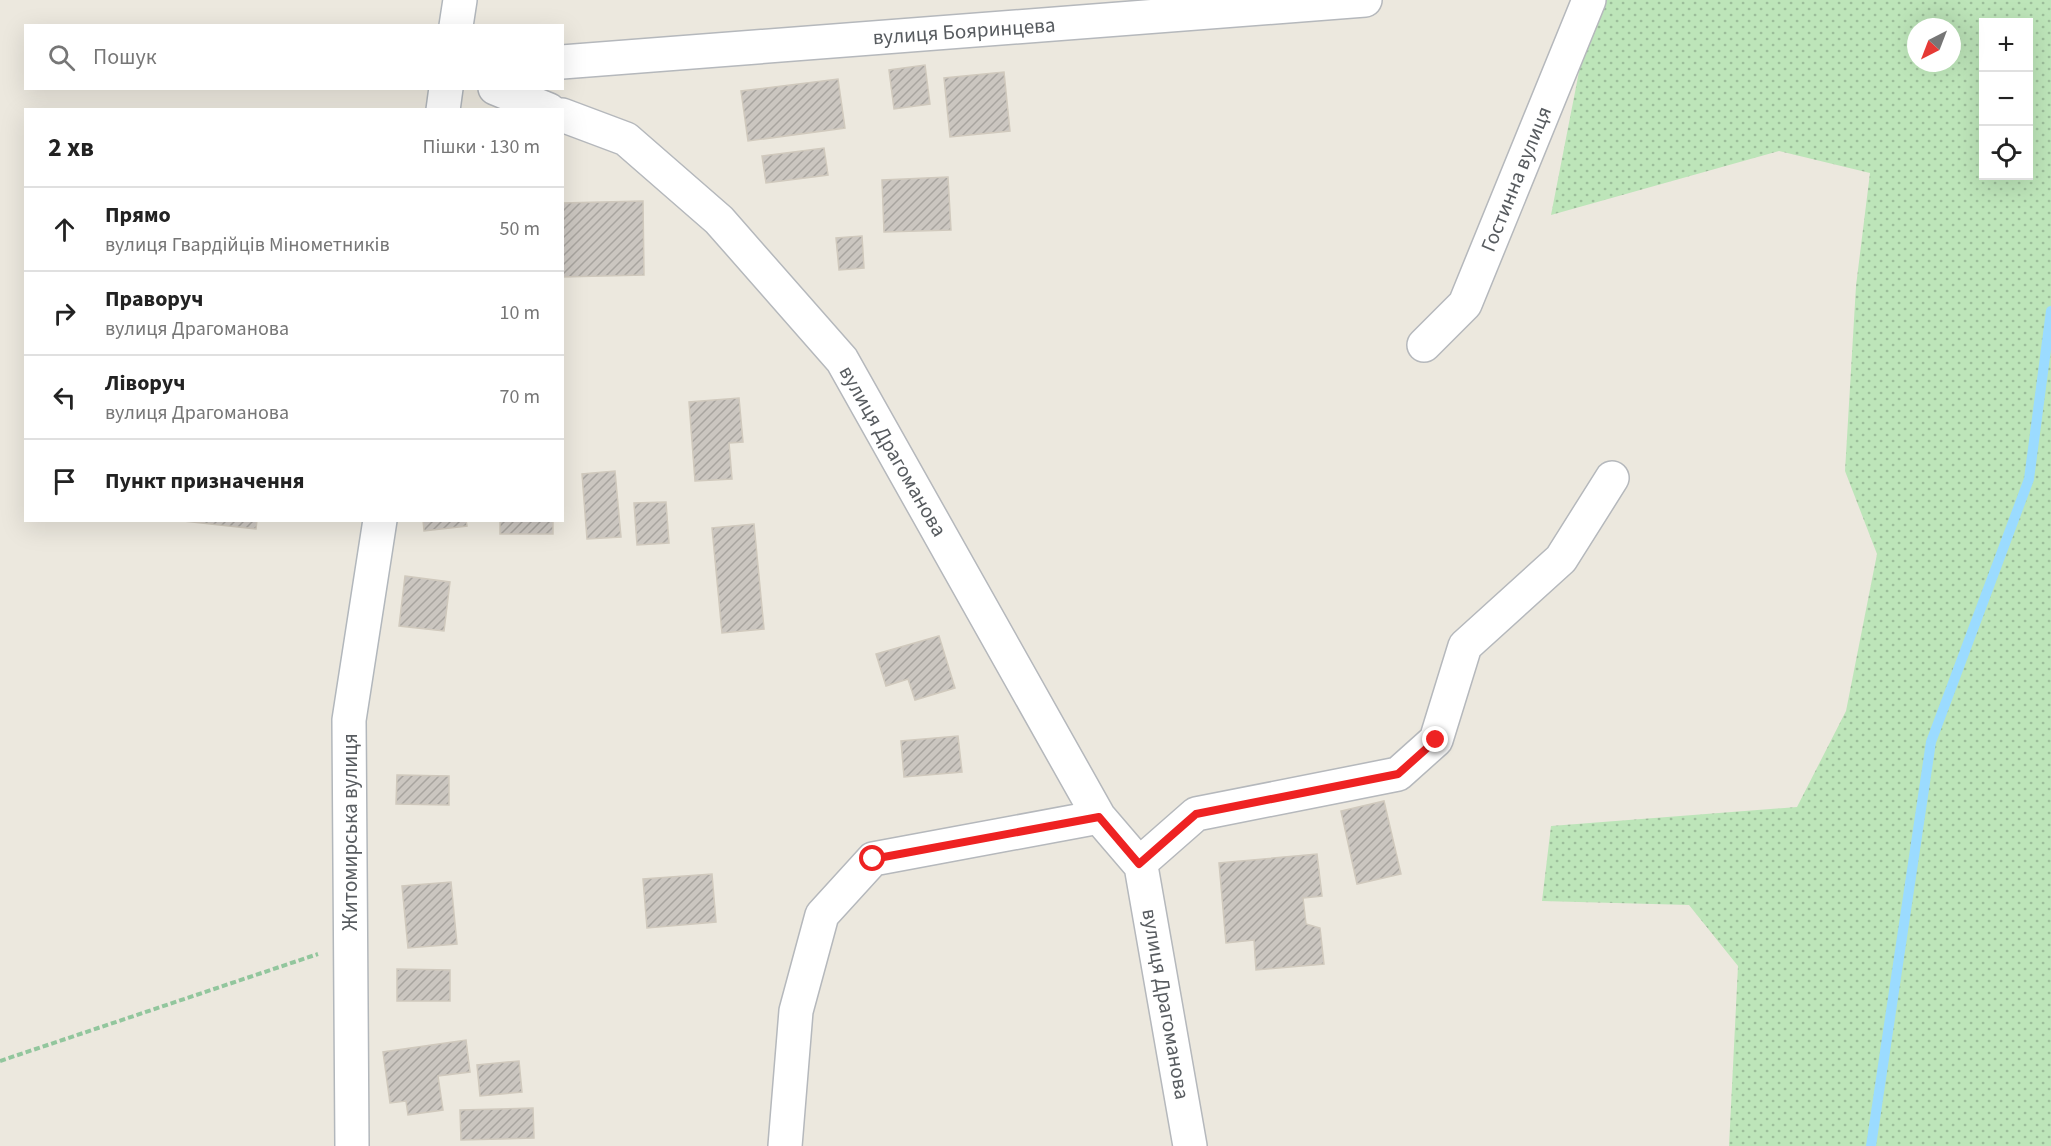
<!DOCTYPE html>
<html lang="uk">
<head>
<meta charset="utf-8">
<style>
	body { margin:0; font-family:"Source Sans 3",sans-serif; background:#f6f6f6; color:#222 }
	.controls { position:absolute; right:18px; top:18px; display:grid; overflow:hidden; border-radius:0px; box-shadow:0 6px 24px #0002 }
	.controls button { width:54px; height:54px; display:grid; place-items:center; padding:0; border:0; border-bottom:2px solid #e0e0e0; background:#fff; color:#222; font:30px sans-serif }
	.compass { position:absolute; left:1907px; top:18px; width:54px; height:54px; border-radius:50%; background:#fff; box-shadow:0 6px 24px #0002; rotate:222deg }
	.stop { position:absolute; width:18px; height:18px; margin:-14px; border:4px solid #e22; border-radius:50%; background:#fff }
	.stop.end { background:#e22; border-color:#fff; box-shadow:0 2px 6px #0008 }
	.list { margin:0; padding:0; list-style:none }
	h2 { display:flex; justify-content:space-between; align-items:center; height:78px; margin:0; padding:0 24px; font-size:26px }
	h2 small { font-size:20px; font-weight:400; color:#767676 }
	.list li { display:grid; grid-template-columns:39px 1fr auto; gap:18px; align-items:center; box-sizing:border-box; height:84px; padding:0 24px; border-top:2px solid #e0e0e0 }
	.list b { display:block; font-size:22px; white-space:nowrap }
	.list p { margin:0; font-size:20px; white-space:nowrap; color:#767676 }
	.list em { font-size:20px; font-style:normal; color:#767676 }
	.icon { flex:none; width:33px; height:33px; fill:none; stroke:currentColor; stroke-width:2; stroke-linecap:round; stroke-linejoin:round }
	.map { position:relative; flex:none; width:2051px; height:1146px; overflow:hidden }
	.search { position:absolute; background:#fff; box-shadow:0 6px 24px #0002; left:24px; top:24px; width:540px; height:66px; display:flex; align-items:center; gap:15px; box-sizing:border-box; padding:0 21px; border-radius:0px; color:#767676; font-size:22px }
	.panel { position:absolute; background:#fff; box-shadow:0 6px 24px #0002; left:24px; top:108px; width:540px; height:414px; border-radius:0px }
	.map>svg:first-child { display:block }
	.green { fill:url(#green-dots); fill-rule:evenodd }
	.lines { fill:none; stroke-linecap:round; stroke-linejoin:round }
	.stream { stroke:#9bdbff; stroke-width:10 }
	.building { fill:url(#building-hatch); stroke:#d0c9bd; stroke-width:1.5 }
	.street-casing { stroke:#b5b8bc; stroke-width:36 }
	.secondary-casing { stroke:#b2b7bc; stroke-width:36 }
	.path { stroke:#92c69d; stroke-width:4; stroke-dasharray:6 3; stroke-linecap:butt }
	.street { stroke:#fff; stroke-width:33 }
	.secondary { stroke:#fff; stroke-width:33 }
	.route { stroke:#e22; stroke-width:8 }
	.labels { text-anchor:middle; stroke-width:4.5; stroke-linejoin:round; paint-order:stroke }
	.street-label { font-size:21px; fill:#585c60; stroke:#fff }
</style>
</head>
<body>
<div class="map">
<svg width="2051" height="1146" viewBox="0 0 2051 1146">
	<defs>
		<pattern id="green-dots" width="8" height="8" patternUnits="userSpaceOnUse" patternTransform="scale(1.5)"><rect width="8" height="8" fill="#bde5b9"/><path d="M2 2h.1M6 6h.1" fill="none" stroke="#9cbd9a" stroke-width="1.8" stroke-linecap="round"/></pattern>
		<pattern id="building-hatch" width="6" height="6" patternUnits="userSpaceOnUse" patternTransform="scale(1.5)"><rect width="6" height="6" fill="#cbc6c0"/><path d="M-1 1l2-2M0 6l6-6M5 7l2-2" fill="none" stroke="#a8a49f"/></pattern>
	</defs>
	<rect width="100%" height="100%" fill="#ece8de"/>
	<path class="green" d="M1593,0H2051V1146H1729L1738,966L1689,905L1542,901L1551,826L1797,807L1846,711L1877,554L1845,471L1856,286L1870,173L1779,151L1551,215ZM1984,22H2028V176H1984ZM1916,27H1952V63H1916Z"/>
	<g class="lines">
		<path class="stream" d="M1871,1146L1931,742L2029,479L2051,311"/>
	</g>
	<path class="building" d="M925,65L930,104L894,109L889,70Z
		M1004,72L1010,131L950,137L944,78Z
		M838,79L845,128L748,141L741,91Z
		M824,148L828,175L766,183L762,156Z
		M948,177L951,230L884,232L882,180Z
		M643,201L644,275L562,277V203Z
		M862,236L864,268L839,270L836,238Z
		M739,398L743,442L729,443L732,479L695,481L689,402Z
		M615,471L621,537L587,539L582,474Z
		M666,502L669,543L637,545L634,503Z
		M174,520H257L256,529Z
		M423,520H466L467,526L424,531Z
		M500,520H553V534H500Z
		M754,524L764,629L722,633L712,528Z
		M405,576L450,582L444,631L399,626Z
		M939,636L955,688L915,700L908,679L886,686L876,654Z
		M958,736L962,772L904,777L901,741Z
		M397,775L449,776V805L396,804Z
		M1384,801L1401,874L1357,884L1341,811Z
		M1317,854L1322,896L1303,898L1306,924L1320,928L1324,964L1256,970L1254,940L1226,943L1219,863Z
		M712,874L716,922L647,928L643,879Z
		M451,882L457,944L408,948L402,886Z
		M397,969L450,970V1001H397Z
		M466,1040L470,1072L438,1076L443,1110L408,1115L406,1101L390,1103L383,1052Z
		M519,1061L522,1092L480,1096L477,1065Z
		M533,1108L534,1138L461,1140L460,1110Z"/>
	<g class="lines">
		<defs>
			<path id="street" d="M562,62L1365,0
				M495,88L549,110
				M562,115L626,139L719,220L842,360L1099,817L1141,866L1190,1146
				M1424,345L1465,304L1589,0
				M1139,864L1196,814L1398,774L1436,740L1465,646L1561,559L1612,478
				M785,1146L796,1011L822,915L873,859L1099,817"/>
			<path id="secondary" d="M456,26L460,0
				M443,110L446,88
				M352,1146L349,720L380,520"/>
		</defs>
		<use href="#street" class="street-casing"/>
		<use href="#secondary" class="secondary-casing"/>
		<path class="path" d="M0,1061L318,954"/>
		<use href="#street" class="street"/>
		<use href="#secondary" class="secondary"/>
	</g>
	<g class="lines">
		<path class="route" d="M873,859L1099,817L1139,864L1196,814L1398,774L1436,740"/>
	</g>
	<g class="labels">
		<g class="street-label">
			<text transform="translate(964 31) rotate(-4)" y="7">вулиця Бояринцева</text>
			<text transform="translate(1516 179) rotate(-68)" y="7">Гостинна вулиця</text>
			<text transform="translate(893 451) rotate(60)" y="7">вулиця Драгоманова</text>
			<text transform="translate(350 832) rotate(-90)" y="7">Житомирська вулиця</text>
			<text transform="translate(1166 1004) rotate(80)" y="7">вулиця Драгоманова</text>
		</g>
	</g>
</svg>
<div class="controls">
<button>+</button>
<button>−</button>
<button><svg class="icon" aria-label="locate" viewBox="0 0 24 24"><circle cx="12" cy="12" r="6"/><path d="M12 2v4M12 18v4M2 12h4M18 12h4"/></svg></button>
</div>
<svg class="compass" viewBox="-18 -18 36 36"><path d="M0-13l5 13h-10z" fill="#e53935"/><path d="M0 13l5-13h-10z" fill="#767676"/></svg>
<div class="stop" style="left:873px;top:859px"></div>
<div class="stop end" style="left:1436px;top:740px"></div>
<div class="search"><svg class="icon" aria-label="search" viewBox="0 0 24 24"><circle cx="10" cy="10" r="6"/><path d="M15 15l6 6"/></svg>Пошук</div>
<section class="panel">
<h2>2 хв<small>Пішки · 130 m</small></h2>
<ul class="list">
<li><svg class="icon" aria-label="ahead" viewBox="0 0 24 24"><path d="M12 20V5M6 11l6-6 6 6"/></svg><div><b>Прямо</b><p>вулиця Гвардійців Мінометників</p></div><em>50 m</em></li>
<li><svg class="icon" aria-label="right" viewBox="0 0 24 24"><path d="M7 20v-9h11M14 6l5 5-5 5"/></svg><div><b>Праворуч</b><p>вулиця Драгоманова</p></div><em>10 m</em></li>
<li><svg class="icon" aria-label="left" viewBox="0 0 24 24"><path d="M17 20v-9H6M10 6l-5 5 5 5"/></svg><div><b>Ліворуч</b><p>вулиця Драгоманова</p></div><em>70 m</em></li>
<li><svg class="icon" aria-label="arrive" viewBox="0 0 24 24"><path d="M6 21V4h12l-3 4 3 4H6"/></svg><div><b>Пункт призначення</b></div></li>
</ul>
</section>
</div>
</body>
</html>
